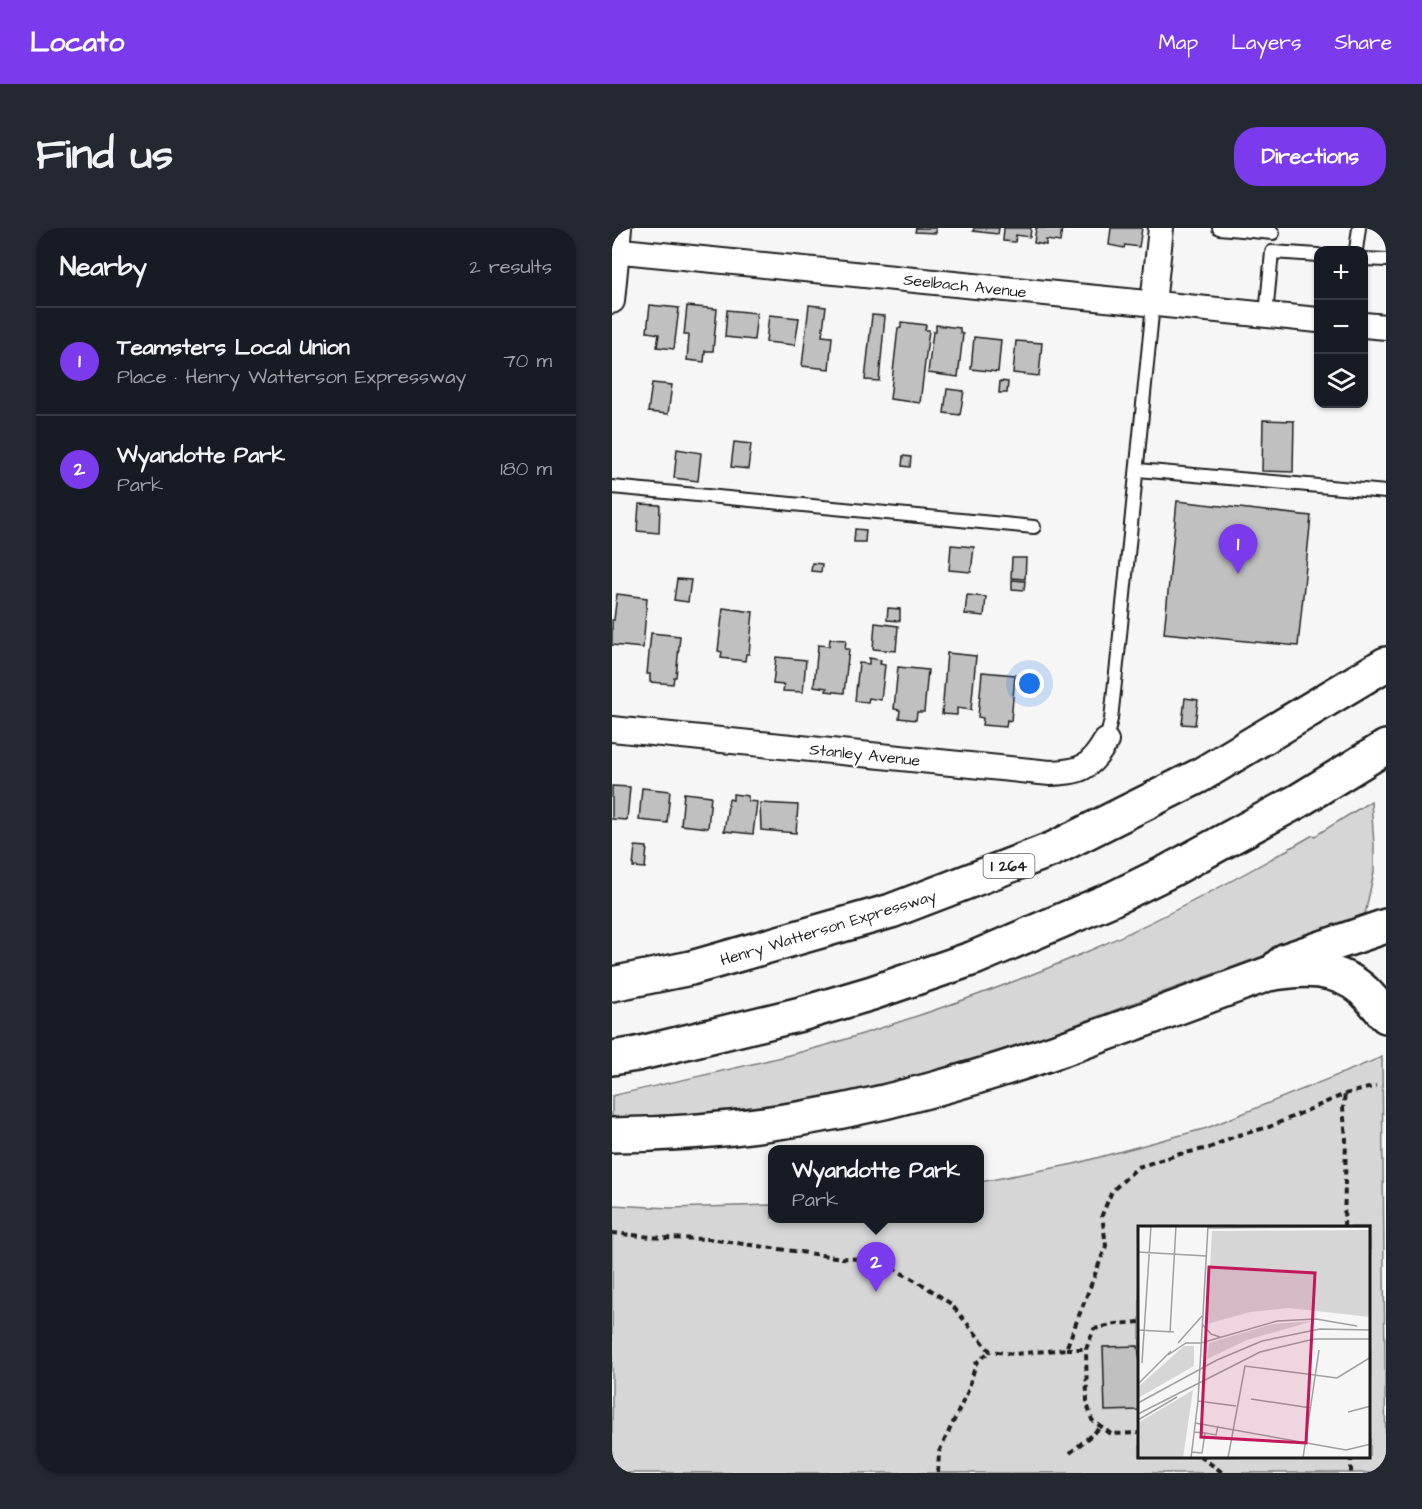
<!DOCTYPE html>
<html lang="en">
<head>
<meta charset="utf-8">
<style>
	body { margin:0; font-family:"Architects Daughter",sans-serif; background:#242831; color:#f1f3f6 }
	.controls { position:absolute; right:18px; top:18px; display:grid; overflow:hidden; border-radius:12px; box-shadow:0 2px 4px #0004 }
	.controls button { width:54px; height:54px; display:grid; place-items:center; padding:0; border:0; border-bottom:2px solid #363941; background:#171b24; color:#f1f3f6; font:30px sans-serif }
	.you { position:absolute; left:418px; top:456px; width:21px; height:21px; margin:-15px; border:4px solid #fff; border-radius:50%; background:#1a73e8; box-shadow:0 0 0 9px #1a73e833 }
	.badge { display:grid; place-items:center; width:39px; height:39px; border-radius:50%; background:#7c3aed; color:#fff; font-size:20px; font-weight:700 }
	.pin { position:absolute; translate:-50% -50px; filter:drop-shadow(0 2px 3px #0008) }
	.pin::after { content:''; position:absolute; top:32px; width:21px; height:18px; background:inherit; clip-path:polygon(0 0,100% 0,50% 100%) }
	.popup { position:absolute; left:156px; top:917px; width:216px; height:78px; box-sizing:border-box; display:grid; place-content:center; border-radius:12px; background:#171b24; filter:drop-shadow(0 2px 4px #0005); font-size:20px; white-space:nowrap; color:#9ea1a6 }
	.popup b { font-size:22px; color:#f1f3f6 }
	.popup::after { content:''; position:absolute; left:50%; top:100%; margin-left:-12px; border:12px solid transparent; border-top-color:#171b24 }
	.list { margin:0; padding:0; list-style:none }
	h2 { display:flex; justify-content:space-between; align-items:center; height:78px; margin:0; padding:0 24px; font-size:26px }
	h2 small { font-size:20px; font-weight:400; color:#9ea1a6 }
	.list li { display:grid; grid-template-columns:39px 1fr auto; gap:18px; align-items:center; box-sizing:border-box; height:108px; padding:0 24px; border-top:2px solid #363941 }
	.list b { display:block; font-size:22px; white-space:nowrap }
	.list p { margin:0; font-size:20px; white-space:nowrap; color:#9ea1a6 }
	.list em { font-size:20px; font-style:normal; color:#9ea1a6 }
	.icon { flex:none; width:33px; height:33px; fill:none; stroke:currentColor; stroke-width:2; stroke-linecap:round; stroke-linejoin:round }
	.map { position:relative; flex:none; width:774px; height:1245px; overflow:hidden; border-radius:24px }
	header { display:flex; align-items:center; gap:36px; box-sizing:border-box; height:84px; padding:0 30px; background:#7c3aed; color:#fff }
	header strong { font-size:28px }
	nav { display:flex; gap:33px; margin-inline-start:auto; font-size:21px }
	.intro { display:flex; align-items:center; justify-content:space-between; box-sizing:border-box; height:144px; padding:0 36px }
	h1 { margin:0; font-size:42px }
	.button { padding:15px 27px; border-radius:24px; background:#7c3aed; color:#fff; font-size:21px; font-weight:700 }
	main { display:flex; gap:36px; padding:0 36px }
	aside { flex:1; background:#171b24; border-radius:24px; box-shadow:0 2px 4px #0004 }
	.map>svg:first-child { display:block }
	.green { fill:#d6d6d6; stroke:#797979; stroke-width:1.5; fill-rule:evenodd }
	.building { fill:#c0c0c0; stroke:#1c1c1c; stroke-width:1.5 }
	.lines { fill:none; stroke-linecap:round; stroke-linejoin:round }
	.lane-casing { stroke:#1c1c1c; stroke-width:16 }
	.street-casing { stroke:#1c1c1c; stroke-width:28 }
	.highway-casing { stroke:#1c1c1c; stroke-width:38 }
	.path { stroke:#1c1c1c; stroke-width:4; stroke-dasharray:6 4.5; stroke-linecap:butt }
	.lane { stroke:#fff; stroke-width:12 }
	.street { stroke:#fff; stroke-width:24 }
	.highway { stroke:#fff; stroke-width:33 }
	.labels { text-anchor:middle; stroke-width:4.5; stroke-linejoin:round; paint-order:stroke }
	.shield { fill:#fff; stroke:#606060; stroke-width:1.5 }
	.shield-label { font-size:15px; font-weight:bold; fill:#1c1c1c }
	.street-label { font-size:16px; fill:#1c1c1c; stroke:#fff }
	.inset-road { fill:none; stroke:#9f9f9f; stroke-width:1.5 }
	.view { fill:#c2185b; fill-opacity:0.15; stroke:#c2185b; stroke-width:3 }
	.inset-edge { fill:none; stroke:#1c1c1c; stroke-width:3 }
</style>
</head>
<body>
<header>
<strong>Locato</strong>
<nav><a>Map</a><a>Layers</a><a>Share</a></nav>
</header>
<div class="intro"><h1>Find us</h1><a class="button">Directions</a></div>
<main>
<aside>
<h2>Nearby<small>2 results</small></h2>
<ul class="list">
<li><span class="badge">1</span><div><b>Teamsters Local Union</b><p>Place · Henry Watterson Expressway</p></div><em>70 m</em></li>
<li><span class="badge">2</span><div><b>Wyandotte Park</b><p>Park</p></div><em>180 m</em></li>
</ul>
</aside>
<div class="map">
<svg width="774" height="1245" viewBox="0 0 774 1245">
	<rect width="100%" height="100%" fill="#f6f6f6"/>
	<filter id="ink" filterUnits="userSpaceOnUse"><feTurbulence type="fractalNoise" baseFrequency=".0167" numOctaves="2"/><feDisplacementMap in="SourceGraphic" scale="12" xChannelSelector="R" yChannelSelector="G"/><feConvolveMatrix kernelMatrix="1 2 1 2 8 2 1 2 1" color-interpolation-filters="sRGB"/></filter>
	<g filter="url(#ink)">
		<path class="green" d="M759,573L762,617V644L752,691C678,718 604,745 530,772C450,802 370,832 288,852C193,875 97,887 0,890V868C75,850 151,836 225,814C308,788 391,760 472,725C551,691 627,650 701,607L703,608Z
			M770,829L774,1245H0V977L58,980L160,977V990H368V954L462,936L595,900ZM528,999H758V1228H528Z"/>
		<path class="building" d="M304,0H324V5L303,4Z
			M362,0H387L386,6L361,3Z
			M392,0H419L418,9L404,7L403,14L391,13Z
			M424,0H450L448,14L434,12V17L422,15Z
			M499,0H530L527,19L513,17L512,20L497,17Z
			M38,77L67,80L62,121L45,119L47,106L35,104Z
			M197,77L214,79L210,108L220,109L217,141L190,138Z
			M75,78L105,81L101,123H93L92,134L75,132L77,107H72Z
			M115,82L145,85L142,112L113,109Z
			M157,87L187,90L183,117L154,114Z
			M260,87L273,88L267,153L253,152Z
			M289,94L314,97L313,102H317L308,175L278,171L286,100H289Z
			M324,97L348,100V105L351,106L346,149L316,145L321,104H324Z
			M362,109L389,112L386,144L359,141Z
			M404,113L430,115L427,148L401,145Z
			M388,153L396,154L395,165H387Z
			M40,155L60,157L56,186L36,184Z
			M335,161L352,163L348,187L332,185Z
			M651,192L682,193L681,244L650,243Z
			M122,214L139,216L136,241L119,239Z
			M65,221L89,225L86,253L62,250Z
			M291,228L299,229L298,239L290,238Z
			M565,273L699,288L686,418L552,405Z
			M27,276L48,277L47,305L25,303Z
			M243,301L254,302L253,314H242Z
			M339,317L362,319L359,344L337,342Z
			M400,330H414L413,351L399,350Z
			M200,335L210,336L209,344L199,343Z
			M65,351L79,352L76,374L62,372Z
			M400,352L413,353L412,362L400,361Z
			M5,366L35,370L31,420L0,417V392H2Z
			M355,367L374,369L372,388L353,386Z
			M111,380L141,384L137,426H134L133,433L109,430L110,424L106,423Z
			M276,380L288,381V393L275,392Z
			M263,395L286,398L284,423L261,421Z
			M39,405L68,408L64,449H62L61,456L38,454V446H35Z
			M218,411L234,412L233,421H237L232,465L214,463L215,460L202,458L206,417L217,418Z
			M335,425L364,428L359,482L345,480V487L330,486Z
			M164,429L194,432L191,464L171,463L172,457L161,456Z
			M257,430L269,432L268,436L273,437L269,472L257,470L256,474L243,473L247,435L257,436Z
			M286,439L316,442L312,484H305L304,492L287,490L288,482L282,481Z
			M370,444L403,447L399,493L395,492L394,499L370,497L371,490L366,489Z
			M573,470L586,472L583,497L570,496Z
			M0,558L18,559L15,592L0,591Z
			M30,560L58,563L55,595L27,592Z
			M72,565L99,568L96,600L69,597Z
			M121,566L136,568V573L145,574L141,606L112,603L117,571L121,572Z
			M148,575L186,577L184,605L149,602Z
			M23,618L35,619L33,640L21,639Z
			M526,1118L528,1133L527,1182L493,1183L491,1119Z"/>
		<g class="lines">
			<defs>
				<path id="lane" d="M607,0L661,5
					M744,22L747,0
					M752,31L774,32
					M654,87L660,24L706,27
					M526,242L774,264
					M0,259L422,299
					M494,513L499,491L507,417L541,76"/>
				<path id="street" d="M0,22L706,92
					M0,73L7,0
					M541,76L549,0
					M752,97L774,99
					M0,501L438,545C468,544 478,541 494,513"/>
				<path id="highway" d="M667,738L674,732L774,698
					M0,756L79,740L279,683L441,621L587,548L774,436
					M0,830L25,826L189,786L260,765L362,730L500,671L557,643L686,573L774,519
					M0,907C106,906 213,891 315,863C431,832 543,787 656,746C689,740 725,738 752,763C760,771 767,780 774,788"/>
			</defs>
			<use href="#lane" class="lane-casing"/>
			<use href="#street" class="street-casing"/>
			<use href="#highway" class="highway-casing"/>
			<path class="path" d="M732,999L734,910L731,880L733,866
				M0,1005L50,1010L97,1011L230,1030L266,1032L313,1058L339,1076L378,1123L402,1126L454,1121L494,1018L490,987L500,963L526,939L568,926L597,920L623,908L657,899L733,866L764,858
				M528,1094L504,1096L482,1101L474,1121L475,1175L480,1192L499,1206L528,1205
				M454,1121H474
				M458,1225L489,1199
				M588,1228L611,1245
				M739,1228V1245
				M326,1245L327,1224L356,1163L364,1135L378,1123"/>
			<use href="#lane" class="lane"/>
			<use href="#street" class="street"/>
			<use href="#highway" class="highway"/>
		</g>
	</g>
	<g class="labels">
		<rect class="shield" x="371.5" y="626" width="51" height="24" rx="4.5"/>
		<g class="shield-label">
			<text x="397" y="643">I 264</text>
		</g>
		<g class="street-label">
			<text transform="translate(353 57) rotate(6)" y="6">Seelbach Avenue</text>
			<text transform="translate(253 526) rotate(6)" y="6">Stanley Avenue</text>
			<text transform="translate(216 699) rotate(-17)" y="6">Henry Watterson Expressway</text>
		</g>
	</g>
	<g transform="translate(526 998)">
		<rect width="232" height="232" fill="#f6f6f6"/>
		<path d="M232,4V91L151,82L112,86L69,98L74,5ZM175,95L109,114L69,133L71,117L135,98ZM46,120H56V140L0,172V161ZM55,164L45,232H0V197Z" fill="#d6d6d6"/>
		<path class="inset-road" d="M70,2L233,1M0,26L68,30M64,98L73,108L82,111M0,104L36,106M32,106L38,0M40,117L64,90M30,129L48,117H63L139,95L178,93L219,100M4,137L13,0M0,158L33,125M113,173L173,182M60,175L98,180M0,177L79,134L124,115L182,103L233,104M210,186L233,180M0,188L122,126L176,113H233M0,194L39,171M57,197L208,224L233,218M67,207L78,209L80,200M54,226L64,227L67,207L56,206M53,232L60,175L70,0M90,232L107,140L199,152L233,131M165,232L181,124"/>
		<path class="view" d="M71,41L177,47L168,217L63,211Z"/>
		<rect width="232" height="232" class="inset-edge"/>
	</g>
</svg>
<div class="controls">
<button>+</button>
<button>−</button>
<button><svg class="icon" aria-label="layers" viewBox="0 0 24 24"><path d="M12 4l9 5-9 5-9-5zM3 14l9 5 9-5"/></svg></button>
</div>
<div class="you"></div>
<div class="pin badge" style="left:626px;top:346px">1</div>
<div class="pin badge" style="left:264px;top:1064px">2</div>
<div class="popup"><b>Wyandotte Park</b>Park</div>
</div>
</main>
</body>
</html>
